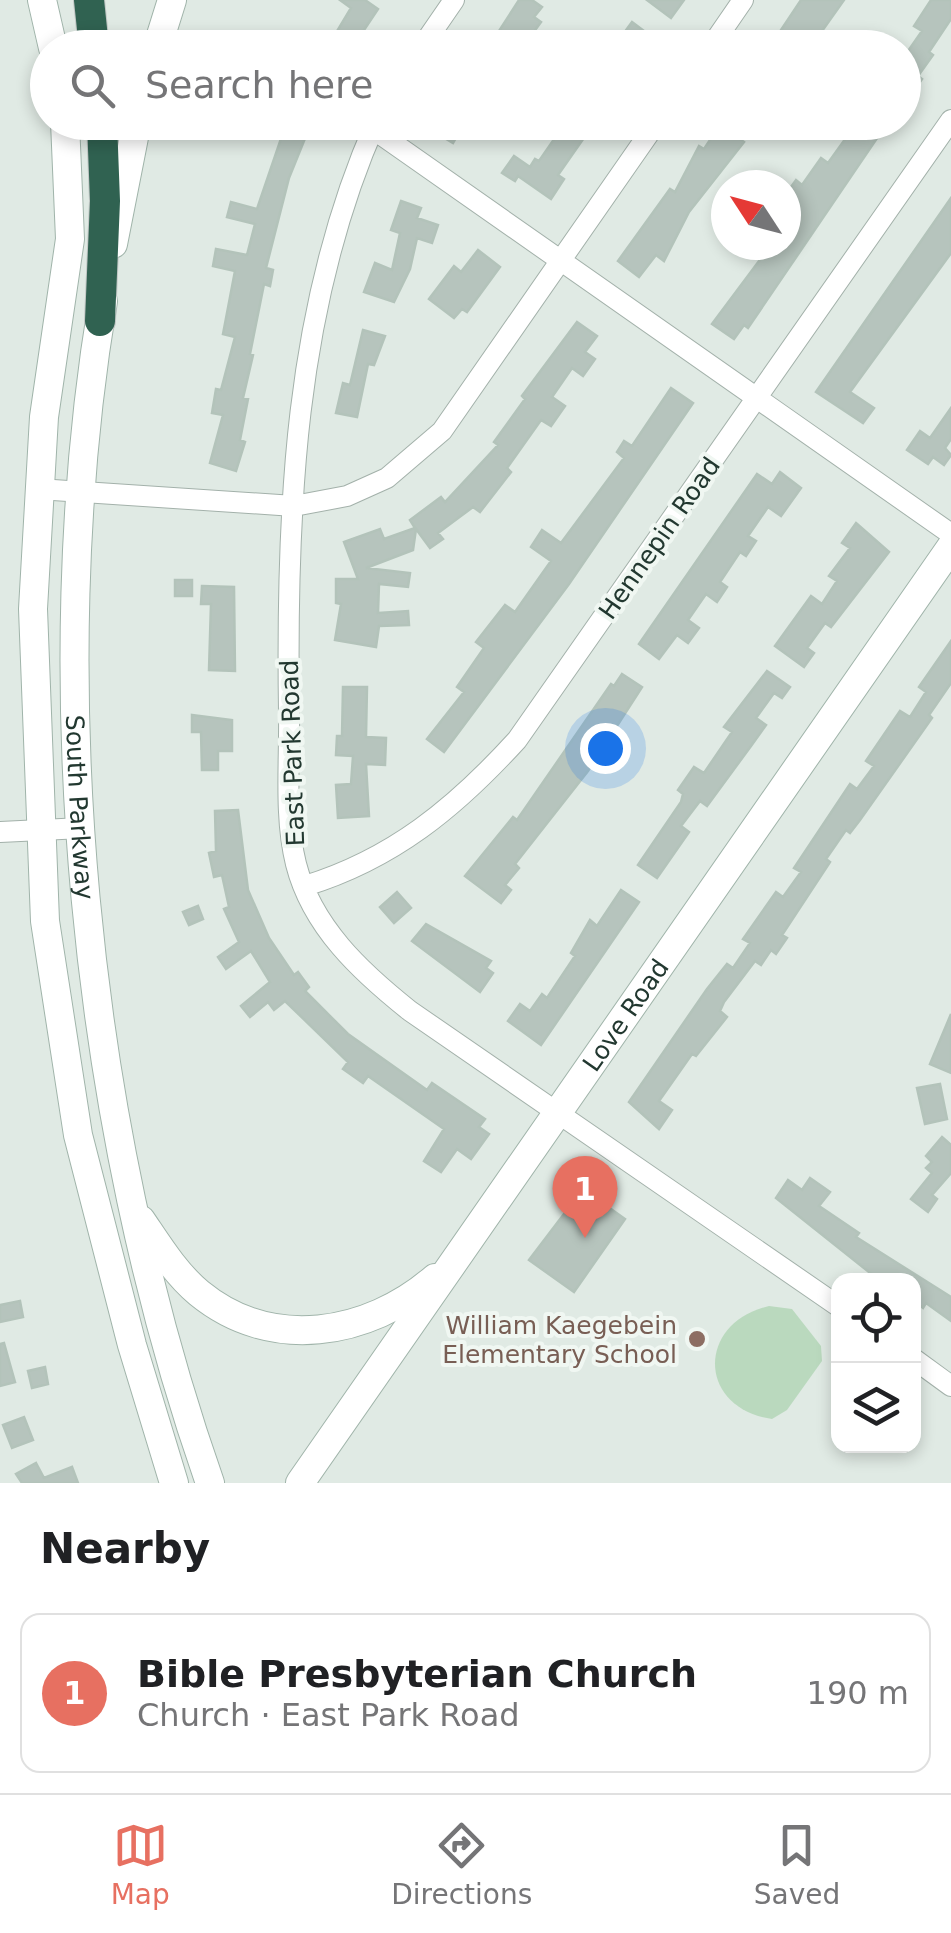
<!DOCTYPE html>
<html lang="en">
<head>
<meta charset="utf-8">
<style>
	body { margin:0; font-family:"DejaVu Sans",sans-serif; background:#f6f6f6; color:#202124 }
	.controls { position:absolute; right:30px; bottom:30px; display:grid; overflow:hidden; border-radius:20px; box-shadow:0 5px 15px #0003 }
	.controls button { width:90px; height:90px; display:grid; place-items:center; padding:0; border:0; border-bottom:2px solid #e0e0e0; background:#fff; color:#202124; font:50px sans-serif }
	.compass { position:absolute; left:711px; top:170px; width:90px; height:90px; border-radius:50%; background:#fff; box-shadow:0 5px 15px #0003; rotate:306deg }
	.you { position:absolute; left:605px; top:748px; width:35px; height:35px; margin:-25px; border:8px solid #fff; border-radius:50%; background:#1a73e8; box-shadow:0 0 0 15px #1a73e833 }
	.badge { display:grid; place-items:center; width:65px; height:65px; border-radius:50%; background:#e77061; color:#fff; font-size:32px; font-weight:700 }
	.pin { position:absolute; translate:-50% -82px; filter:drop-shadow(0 2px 5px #0008) }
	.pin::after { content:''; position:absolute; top:52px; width:35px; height:30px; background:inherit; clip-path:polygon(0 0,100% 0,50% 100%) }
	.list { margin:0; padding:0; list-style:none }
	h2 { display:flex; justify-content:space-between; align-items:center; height:130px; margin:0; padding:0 40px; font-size:42px }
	h2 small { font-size:32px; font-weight:400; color:#757577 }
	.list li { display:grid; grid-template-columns:65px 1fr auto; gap:30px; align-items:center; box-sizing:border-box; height:160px; margin:0 20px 20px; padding:0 20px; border:2px solid #e0e0e0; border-radius:20px }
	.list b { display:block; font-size:38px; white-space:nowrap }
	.list p { margin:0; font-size:32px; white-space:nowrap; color:#757577 }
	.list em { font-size:32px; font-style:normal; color:#757577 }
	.icon { flex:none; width:55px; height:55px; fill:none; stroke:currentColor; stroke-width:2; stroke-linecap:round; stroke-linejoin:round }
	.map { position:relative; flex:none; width:951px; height:1483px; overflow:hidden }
	.search { position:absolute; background:#fff; box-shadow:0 5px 15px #0003; left:30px; right:30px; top:30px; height:110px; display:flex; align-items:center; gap:25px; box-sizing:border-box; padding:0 35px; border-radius:55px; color:#757577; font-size:38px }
	.sheet { height:310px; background:#fff }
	nav { display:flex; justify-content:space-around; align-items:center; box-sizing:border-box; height:140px; border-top:2px solid #e0e0e0; background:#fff; font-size:28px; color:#757577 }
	nav a { display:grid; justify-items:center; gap:5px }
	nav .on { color:#e77061 }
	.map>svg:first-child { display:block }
	.green { fill:#bad9be }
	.building { fill:#b6c4bd; stroke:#b3c3ba; stroke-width:2.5 }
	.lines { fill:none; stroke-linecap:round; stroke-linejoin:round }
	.street-casing { stroke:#a3b1aa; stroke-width:22 }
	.secondary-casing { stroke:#a0b4aa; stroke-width:30 }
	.highway-casing { stroke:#c1c7c5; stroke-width:32 }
	.street { stroke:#fff; stroke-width:20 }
	.secondary { stroke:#fff; stroke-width:28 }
	.highway { stroke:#306251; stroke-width:30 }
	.education-dot { fill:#8d6e63; stroke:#f0f7f2; stroke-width:4 }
	.labels { text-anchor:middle; stroke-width:8; stroke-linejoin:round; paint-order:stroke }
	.street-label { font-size:25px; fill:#223830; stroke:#f0f7f2 }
	.education-label { font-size:25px; fill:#785e54; stroke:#f0f7f2; text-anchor:end }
</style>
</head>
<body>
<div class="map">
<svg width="951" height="1483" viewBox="0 0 951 1483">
	<rect width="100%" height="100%" fill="#e0eae4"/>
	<path class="green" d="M769,1306L792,1309L821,1346L822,1361L787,1410L772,1419C697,1408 696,1323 769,1306Z"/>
	<path class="building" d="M340,0H365L378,9L352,48H327L351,8Z
		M519,0H532L542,7L534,17L541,22L530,37L524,33L514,48H488Z
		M647,0H684L671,18Z
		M801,0H844L810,48H769Z
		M931,0H951V19L929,52L933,55L918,76L922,79L904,105V57L922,31L914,26Z
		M632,22L656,40L650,48H613Z
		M418,122H465L453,143Z
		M566,122H595L558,175L564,179L551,199L518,176L515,181L502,173L514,156L530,167L535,159L539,161Z
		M839,122H888L748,328L744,325L734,339L712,324L771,245H786V194L796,180L802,185L821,158L828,163L851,131Z
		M720,125L744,142L689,212L664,261L656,255L639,277L618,261L670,189L675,192L699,146L704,149Z
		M285,127L306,136L289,178L266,268L273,270L270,286L264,284L250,354L253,355L243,398L248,399L240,440L245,442L236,471L210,463L223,415L212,413L216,389L221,390L235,337L223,334L235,271L213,266L216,249L247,255L255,224L227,217L231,202L257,209Z
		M951,198V253L850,392L874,408L863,423L816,392Z
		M401,201L421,208L417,218L438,225L432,243L417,238L410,269L394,302L364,292L375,263L392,270L400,233L391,230Z
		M478,250L500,267L467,312L462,309L454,318L429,299L454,266L461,272Z
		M577,322L597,336L585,352L595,359L583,376L572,368L552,397L565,406L551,426L541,420L507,468L511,472L480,512L473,507L438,533L443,539L430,548L416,529L413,550L366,568L410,573L408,587L379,584L378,613L408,611L409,625L379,626L376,647L335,640L341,604L336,603V579H358L344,542L380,529L384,539L415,528L410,520L441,497L445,502L498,445L494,442L525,399L522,396Z
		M363,330L385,336L374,365L368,364L357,417L336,413L343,383L350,385Z
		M671,388L693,403L569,584L444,752L427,739L464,692L457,687L484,648L476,642L505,605L515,612L551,561L531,547L542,530L561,543L624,458L617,452L624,441L632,446Z
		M951,408V439L945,448L951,455L944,465L933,457L928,464L907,450L920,431L930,438Z
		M780,472L801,488L781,516L768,507L748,536L756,541L746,556L740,552L720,582L727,587L717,602L706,594L688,620L699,628L688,643L677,635L659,659L639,644L757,474L772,484Z
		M856,523L889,552L831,627L825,623L807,648L814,653L804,667L775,646L811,596L822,604L837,581L829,576L850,548L842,543Z
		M175,580H192V596H175Z
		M202,586L234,587L235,671L209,670L211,604H201Z
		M951,641V683L929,715L932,718L860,820L850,833L846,830L826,859L830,862L782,935L787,938L776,954L771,950L761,965L755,961L724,1002L720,1011L727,1017L696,1056L692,1054L659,1101L672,1110L659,1129L629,1102L707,989L727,964L733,968L750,943L743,939L776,892L783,897L801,872L794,868L850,784L857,789L874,766L866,761L900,711L910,717L926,692L919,687Z
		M767,671L790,687L782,698L774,693L756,718L766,725L751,746L707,806L700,801L681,826L689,832L657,878L638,865L681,802L683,794L678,790L694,767L704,773L732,732L724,727Z
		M622,674L642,687L588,771L515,864L519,868L505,885L511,890L501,903L465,876L513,817L517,820L611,684L614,686Z
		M343,687H367L366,737L386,738L385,765L366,764L369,816L338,818L336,785L351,784L353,756L336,755L337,736H342Z
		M192,715L232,720V751H218V770H202L201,732H192Z
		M238,810L248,890L269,938L294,975L298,972L309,987L305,991L348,1034L427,1090L432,1083L485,1119L479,1127L489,1134L471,1159L457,1149L441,1172L424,1161L444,1129L368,1076L363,1083L343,1069L348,1062L285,1001L274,1010L268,1002L250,1017L241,1006L270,982L251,951L226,969L218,957L239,942L224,909L229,907L222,875L214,877L209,853L216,851L215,811Z
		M621,890L639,902L541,1045L508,1021L520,1004L530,1011L542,994L547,998L575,956L571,953L590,920L597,926Z
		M397,892L411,908L394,923L380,907Z
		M198,906L203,919L189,925L183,912Z
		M426,924L491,961L486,968L493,973L480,992L412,941Z
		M951,1014V1073L930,1064Z
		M940,1084L947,1119L925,1124L917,1088Z
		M942,1137L951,1145V1173L932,1195L937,1199L928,1212L911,1199L932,1173L926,1168L932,1162L926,1156Z
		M810,1178L830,1192L819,1206L859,1233L856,1237L951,1297V1321L926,1303L923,1308L914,1301V1280H879L776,1198L788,1180L802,1190Z
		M583,1189L625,1219L574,1292L529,1260Z
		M20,1301L23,1317L0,1322V1305Z
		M4,1343L15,1382L0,1386V1344Z
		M45,1367L48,1384L32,1388L28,1371Z
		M24,1417L33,1440L12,1448L3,1425Z
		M36,1463L44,1478L72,1467L78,1483H22L16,1474Z"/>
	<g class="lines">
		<defs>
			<path id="street" d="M421,48L454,0
				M710,48L743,0
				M376,122C294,306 286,513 289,712C290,760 284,816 296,864C312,927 361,972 410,1011L838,1306
				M373,129L951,534
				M38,489L294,506L347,496L387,478L442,431L657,122
				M0,832L82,828
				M305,886C393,859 455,808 517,740L951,120
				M914,1359L951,1386"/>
			<g id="secondary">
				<path d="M42,0L53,48"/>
				<path d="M157,48L172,0"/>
				<path d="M65,122L70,239L44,417L33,609L45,921L78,1135L132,1345L174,1483"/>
				<path d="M113,244L137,122"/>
				<path id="s1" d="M103,301C40,675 84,1126 210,1483"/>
				<path d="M141,1220C158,1245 175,1273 199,1293C271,1352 368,1336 435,1278"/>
				<path id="s2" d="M300,1483L951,547"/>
			</g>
			<path id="highway" d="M89,0L94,48
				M100,321L105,201L102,122"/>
		</defs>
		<use href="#street" class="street-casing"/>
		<use href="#secondary" class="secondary-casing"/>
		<use href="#highway" class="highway-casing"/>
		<use href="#street" class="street"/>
		<use href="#secondary" class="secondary"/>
		<use href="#highway" class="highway"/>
	</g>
	<circle class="education-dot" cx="697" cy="1339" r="10"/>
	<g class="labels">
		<g class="street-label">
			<text transform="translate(659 538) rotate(-55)" y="9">Hennepin Road</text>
			<text transform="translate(292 753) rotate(-92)" y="9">East Park Road</text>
			<text dy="9" stroke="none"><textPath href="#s1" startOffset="508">South Parkway</textPath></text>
			<text dy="9" stroke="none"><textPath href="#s2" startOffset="570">Love Road</textPath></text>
		</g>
		<g class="education-label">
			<text x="677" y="1334">William Kaegebein<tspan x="677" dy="29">Elementary School</tspan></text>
		</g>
	</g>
</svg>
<div class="controls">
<button><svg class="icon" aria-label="locate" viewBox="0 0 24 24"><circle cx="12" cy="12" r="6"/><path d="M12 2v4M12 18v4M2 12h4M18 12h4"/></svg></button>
<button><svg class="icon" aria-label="layers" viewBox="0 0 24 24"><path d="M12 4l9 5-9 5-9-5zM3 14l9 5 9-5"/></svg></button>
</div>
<svg class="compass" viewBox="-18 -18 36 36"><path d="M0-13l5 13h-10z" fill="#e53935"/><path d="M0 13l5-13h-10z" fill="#757577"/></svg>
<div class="you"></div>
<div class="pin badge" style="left:585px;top:1238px">1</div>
<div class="search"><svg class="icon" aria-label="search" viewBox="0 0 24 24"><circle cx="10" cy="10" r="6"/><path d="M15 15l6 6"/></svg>Search here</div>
</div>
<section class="sheet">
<h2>Nearby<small></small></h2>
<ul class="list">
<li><span class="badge">1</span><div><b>Bible Presbyterian Church</b><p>Church · East Park Road</p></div><em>190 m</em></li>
</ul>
</section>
<nav>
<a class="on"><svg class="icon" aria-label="map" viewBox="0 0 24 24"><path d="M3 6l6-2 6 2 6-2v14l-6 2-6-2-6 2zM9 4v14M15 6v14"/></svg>Map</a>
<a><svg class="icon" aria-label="directions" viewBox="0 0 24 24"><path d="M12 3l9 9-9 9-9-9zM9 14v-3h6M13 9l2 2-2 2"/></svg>Directions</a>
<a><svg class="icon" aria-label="saved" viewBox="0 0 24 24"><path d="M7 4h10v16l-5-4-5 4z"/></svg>Saved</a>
</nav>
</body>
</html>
